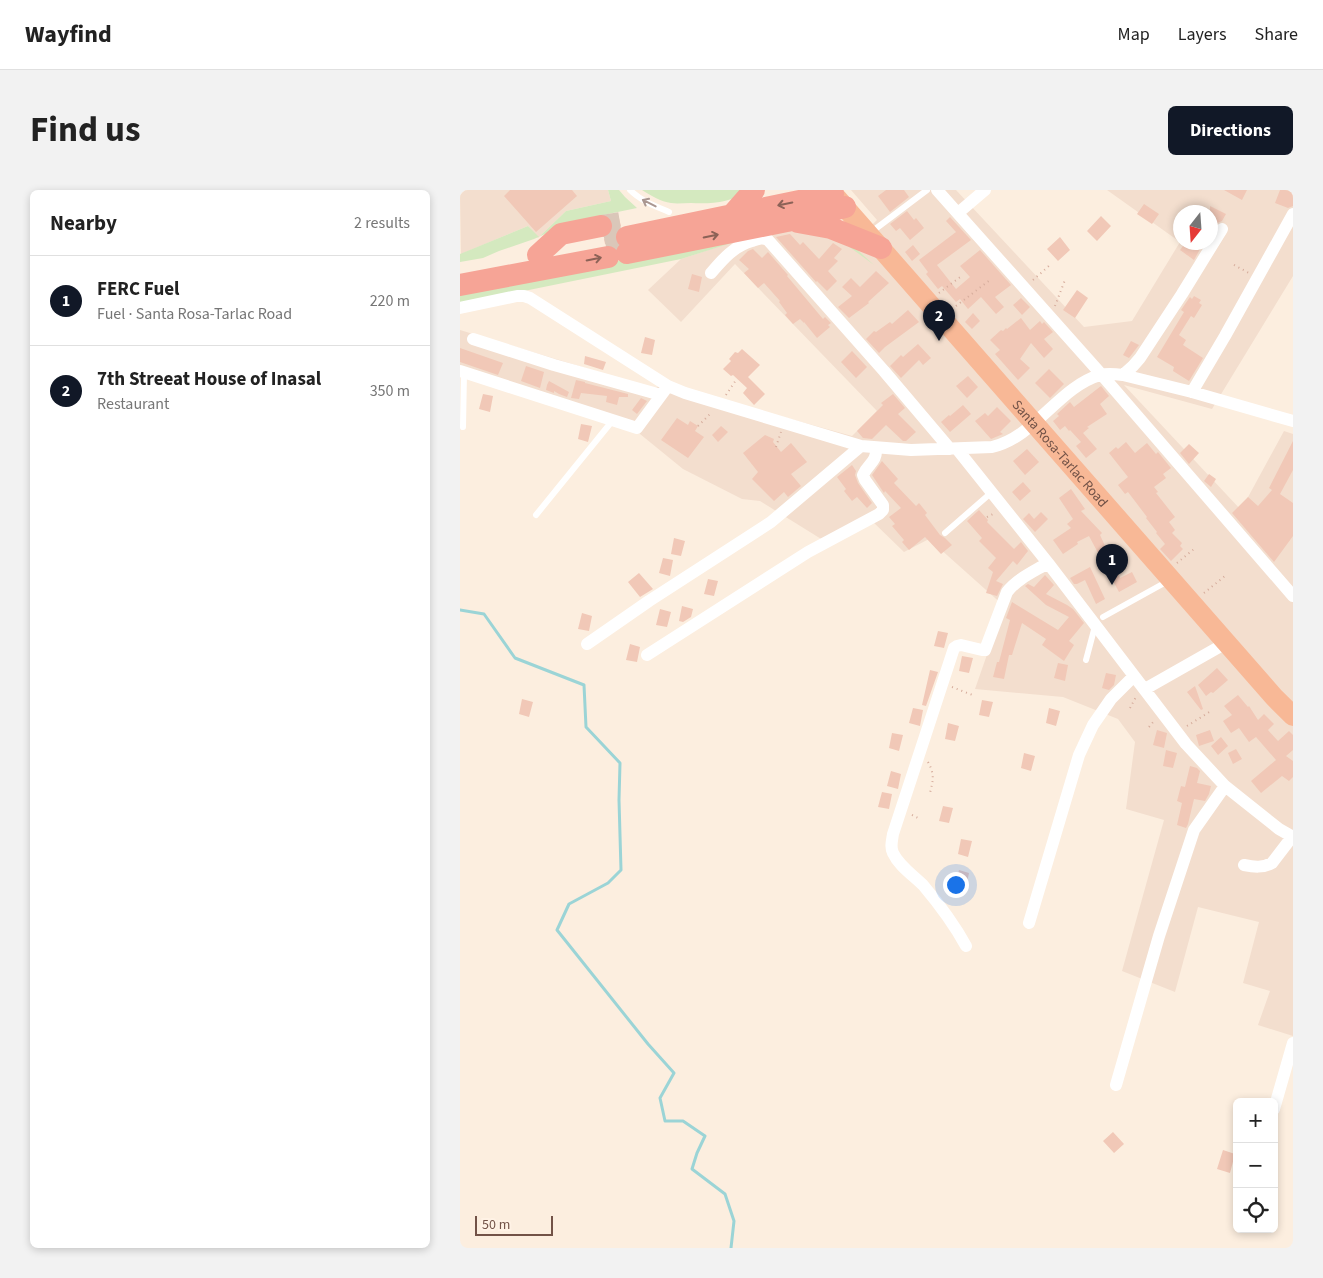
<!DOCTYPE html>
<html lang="en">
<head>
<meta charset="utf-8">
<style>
	body { margin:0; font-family:"Source Sans 3",sans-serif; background:#f2f2f2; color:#222 }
	.controls { position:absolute; right:15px; bottom:15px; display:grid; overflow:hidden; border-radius:8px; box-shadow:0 2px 8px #0003 }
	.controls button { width:45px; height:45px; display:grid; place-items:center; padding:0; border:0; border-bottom:1px solid #e0e0e0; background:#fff; color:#222; font:25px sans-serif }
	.compass { position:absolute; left:713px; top:15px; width:45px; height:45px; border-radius:50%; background:#fff; box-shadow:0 2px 8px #0003; rotate:197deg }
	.scale { position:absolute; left:15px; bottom:12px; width:78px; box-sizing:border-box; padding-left:5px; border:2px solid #725247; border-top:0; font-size:14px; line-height:18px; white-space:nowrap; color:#725247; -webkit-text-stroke:4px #fff2e5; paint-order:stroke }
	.you { position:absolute; left:495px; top:694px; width:18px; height:18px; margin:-12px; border:4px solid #fff; border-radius:50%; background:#1a73e8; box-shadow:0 0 0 8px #1a73e833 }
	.badge { display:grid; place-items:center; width:32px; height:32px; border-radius:50%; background:#111827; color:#fff; font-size:16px; font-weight:700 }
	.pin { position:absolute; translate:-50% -41px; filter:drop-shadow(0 1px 2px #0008) }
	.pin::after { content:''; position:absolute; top:26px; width:18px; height:15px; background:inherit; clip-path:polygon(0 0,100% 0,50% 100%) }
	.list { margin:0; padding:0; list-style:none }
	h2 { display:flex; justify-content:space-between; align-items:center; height:65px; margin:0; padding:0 20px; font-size:21px }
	h2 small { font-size:16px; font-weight:400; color:#767676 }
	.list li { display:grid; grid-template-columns:32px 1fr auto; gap:15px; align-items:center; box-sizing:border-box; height:90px; padding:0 20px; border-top:1px solid #e0e0e0 }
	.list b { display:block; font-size:19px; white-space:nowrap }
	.list p { margin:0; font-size:16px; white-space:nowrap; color:#767676 }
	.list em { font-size:16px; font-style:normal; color:#767676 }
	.icon { flex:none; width:28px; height:28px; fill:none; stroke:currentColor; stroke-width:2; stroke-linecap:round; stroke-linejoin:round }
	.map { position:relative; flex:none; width:833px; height:1058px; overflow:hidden; border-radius:8px }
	header { display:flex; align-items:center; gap:30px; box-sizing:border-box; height:70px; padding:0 25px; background:#fff; border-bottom:1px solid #e0e0e0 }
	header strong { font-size:24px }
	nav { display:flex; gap:28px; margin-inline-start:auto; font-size:18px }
	.intro { display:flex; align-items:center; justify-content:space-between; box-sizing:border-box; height:120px; padding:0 30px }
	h1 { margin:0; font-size:35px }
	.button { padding:12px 22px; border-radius:8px; background:#111827; color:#fff; font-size:18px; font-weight:700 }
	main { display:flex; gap:30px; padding:0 30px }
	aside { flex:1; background:#fff; border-radius:8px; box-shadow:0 2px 8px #0003 }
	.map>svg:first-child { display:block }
	.residential { fill:#f3dece; fill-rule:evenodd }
	.green { fill:#d4e9bf }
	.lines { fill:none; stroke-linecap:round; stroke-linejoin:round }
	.stream { stroke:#9bd4d6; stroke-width:3 }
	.building { fill:#f1c8b7 }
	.motorway-tunnel { stroke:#dac7b9; stroke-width:22; stroke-dasharray:22 11; stroke-linecap:butt }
	.path { stroke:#d5ab9b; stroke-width:2; stroke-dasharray:1 4; stroke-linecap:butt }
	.service { stroke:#fff; stroke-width:6 }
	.minor { stroke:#fff; stroke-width:12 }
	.trunk { stroke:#f8b896; stroke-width:20 }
	.motorway { stroke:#f6a496; stroke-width:22 }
	.oneway { stroke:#aa9791 }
	.oneway2 { stroke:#8c6257 }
	.labels { text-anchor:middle; stroke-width:4.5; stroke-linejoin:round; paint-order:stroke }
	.street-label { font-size:14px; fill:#725247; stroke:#fff2e5 }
</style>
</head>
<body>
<header>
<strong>Wayfind</strong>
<nav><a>Map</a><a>Layers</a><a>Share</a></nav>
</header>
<div class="intro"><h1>Find us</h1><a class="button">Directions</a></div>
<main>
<aside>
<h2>Nearby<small>2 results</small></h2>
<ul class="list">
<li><span class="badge">1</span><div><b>FERC Fuel</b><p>Fuel · Santa Rosa-Tarlac Road</p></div><em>220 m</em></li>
<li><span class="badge">2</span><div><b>7th Streeat House of Inasal</b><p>Restaurant</p></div><em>350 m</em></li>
</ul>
</aside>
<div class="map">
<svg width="833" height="1058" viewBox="0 0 833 1058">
	<rect width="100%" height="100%" fill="#fceedf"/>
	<path class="residential" d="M5,0H148L151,11L106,21L78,48L68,36L1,64L0,5Z
		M391,0H496L624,137L672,131L720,52L647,0H833V86L752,219L664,195L781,320L824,241L833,244V846L798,835L810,801L783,793L799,732L738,717L715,802L662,781L704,630L666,619L675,552L658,529L603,507L515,499L544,416L469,349L444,362L412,331L366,352L300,311L282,309L223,279L180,244L0,184V140L195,199L202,193L392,246L417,221L275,74L221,132L188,100L221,69L273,52L324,39L374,48L389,57L417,30ZM721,22H751V52H721Z"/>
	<path class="green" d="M148,0H159L165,7L177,18L114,31L74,49L39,61L23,68L0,72V64L68,36L79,47L106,21L151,11Z
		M182,0H288C271,13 251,14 231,13C224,13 217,14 211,13C201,12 190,5 182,0Z
		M325,36C347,38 371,41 390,54C398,60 406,68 414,75C401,66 389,55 375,49C361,43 341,40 325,37L324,39L303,43L221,69L0,114V103L137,76L206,60L279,46L311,37Z"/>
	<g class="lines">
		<path class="stream" d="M0,420L24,424L55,468L124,495L126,537L160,573L159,610L161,680L148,693L109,714L97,740L188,854L214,883L200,908L205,931H223L245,946L237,963L232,979L265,1004L274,1031L271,1058"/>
	</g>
	<path class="building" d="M50,0H112L117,6L76,42L44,6Z
		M426,0H444L449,7L430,22L418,6Z
		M764,0H787L782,10Z
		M820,0H833V16L828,18L815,13Z
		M684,14L699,24L692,34L677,24Z
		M750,16L766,24L762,31L755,34L750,42Z
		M447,21L454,30L456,28L464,38L450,50L440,38L436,41L430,34Z
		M158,24L161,36L158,38L154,43V49L157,55L156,57L152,55L145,54L144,49L150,45L154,40V33L149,26Z
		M641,26L651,36L637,51L627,41Z
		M490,27L511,50L477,75L496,99L510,87L500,76L520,60L551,95L535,107L544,117L536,124L521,107L508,119L500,109L496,112L482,96L478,99L466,84L468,82L459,70L496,42L486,31Z
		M330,44L340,55L343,52L359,69L373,53L382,59L374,68L378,71L368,81L377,91L367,101L357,91L356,92L316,47Z
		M600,47L610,60L598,71L587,59Z
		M726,52H744L734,70L720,60Z
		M453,55L460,64L452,71L445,62Z
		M293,59L302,68L308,62L328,85L327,86L363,129L365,127L371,133L368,135L370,137L357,148L344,132V133L340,129L333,134L325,125L327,123L319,112L320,111L304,93L298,98L284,83L289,79L279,70L288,61Z
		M416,81L429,93L408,112L409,113L389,128L378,117L392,106L382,97L391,88L400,97Z
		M232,84L242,87L239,102L228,99Z
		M617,100L628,108L615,128L603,120Z
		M734,106L741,110L739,113L742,115L734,128L731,126L719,145L726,150L723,155L743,168L729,191L713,181L714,177L697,167L724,122L721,120L730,107L732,109Z
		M561,108L570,117L562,125L553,115Z
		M448,120L459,132L425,157L419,163L406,149L414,141L416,142L430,132L432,134Z
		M513,123L520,131L512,139L505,132Z
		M561,128L570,140L580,131L582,134L584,132L593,142L584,149L593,159L584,168L571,153L560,169L570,178L558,190L535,164L540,160L530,150L541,140L543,141L546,138L547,139Z
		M185,147L195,150L192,165L181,163Z
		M671,151L679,155L669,168L663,165Z
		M458,154L471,168L463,175L459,170L441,188L430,176L441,165L443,167Z
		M0,158L43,173L38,185L0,172Z
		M282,159L300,175L288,187L305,204L294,215L283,203L287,198L273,185L271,186L263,179L271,171L269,169L275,162L278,163Z
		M392,161L407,177L396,188L381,172Z
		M125,166L146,172L143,180L124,174Z
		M66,176L84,182L80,198L61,191Z
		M589,179L604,194L590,208L575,193Z
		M508,186L518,197L507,208L496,196Z
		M116,190L125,192V193L168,204V207H159L157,215L146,212L147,206L121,203L119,209L111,208Z
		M89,191L109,202L107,207L99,204L94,201V203L86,200L87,195Z
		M641,196L649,206L640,214L647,224L627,237L629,238L623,243L637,259L626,268L616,256L621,252L610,240L609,241L605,236L600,240L593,231L599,226L597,224L610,212L614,217Z
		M23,204L33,206L30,222L19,219Z
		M433,204L445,218L438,224L456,242L446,251H443L426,235L412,249L403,248L397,241L423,215L421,213Z
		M181,208L187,211L177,224L172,220Z
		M503,215L511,224L490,242L481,232L489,225L490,226Z
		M537,217L551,231L540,242L543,244L531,249L515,231L525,223L528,226Z
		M217,228L228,235L230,231L238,236L235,241L244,247L228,268L201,250Z
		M121,234L132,236L128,252L118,249Z
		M261,236L268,242L258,252L252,245Z
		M305,245L314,249L313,252L321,262L331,253L347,272L331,284L341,296L328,307L324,302L314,311L292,289L298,282L283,263Z
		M833,251V280L820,304L833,313V346L814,372L772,323L788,307L798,316L812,300L809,298Z
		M666,252L675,263L687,253L696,264L698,262L711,278L703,284L706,288L694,297L698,302L696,303L715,327L709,332L715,340L712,343L722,353L720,356L723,359L711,371L700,359L705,354L696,343L697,342L686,328L687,327L668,302L665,304L658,295L668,287L649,263L656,257L658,259Z
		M729,254L739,263L729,274L720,263Z
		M567,259L579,272L565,285L553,271Z
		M422,271L438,289L434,293L456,316L459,313L467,323L465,325L480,345L485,348L492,355L481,364L465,347L449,360L442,352L444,350L432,336L435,334L429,327L441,318L425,301L424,303L412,285Z
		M392,275L396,281L395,285L398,293L412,313L407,318L397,307L392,311L384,301L386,299L377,287Z
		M749,284L756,289L751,297L744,291Z
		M563,292L571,301L560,311L552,302Z
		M611,299L625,319L621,321L642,343L640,345L660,388L672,382L677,392L659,402L629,346L617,352L618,354L603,364L593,350L611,338L607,334L613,329L599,308Z
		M519,320L528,330L527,332L554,359L561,352L568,361L557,375L553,371L536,391L543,394L537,406L526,403L533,382L528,378L536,368L519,351L522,348L507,331Z
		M581,322L588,329L575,342L563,329L569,323L574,329Z
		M214,348L225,351L221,366L211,364Z
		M203,368L213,370L210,386L199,383Z
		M630,377L645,409L636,414L625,390L617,394H614L610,388Z
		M179,383L193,399L180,407L168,392Z
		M585,385L594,395L586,404L607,415L613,419L624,433L609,451L614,455L604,471L582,455L586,449L562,433L552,465H549L544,489L533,487L537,472H539L550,430L546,428L552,412L598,440L609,427L586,415L565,396L568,394L574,397Z
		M248,389L258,391L254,406L244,404Z
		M222,416L233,419L231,427L223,432L219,431Z
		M200,419L211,422L207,437L196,435Z
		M122,423L132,426L129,441L118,439Z
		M478,441L488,443L484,458L474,456Z
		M170,454L180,457L177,472L166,470Z
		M502,466L513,468L509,483L499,481Z
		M598,473L608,475L605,491L594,488Z
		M757,478L768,490L753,503L751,502L746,506L738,495Z
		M470,480L478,482L466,516L462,515Z
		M646,483L656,485L654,495L649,500L642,498Z
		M735,496L743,519L741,520L727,502Z
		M778,505L788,517L789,516L798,530L804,524L814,534L808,540L818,551L829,541L833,545V560L826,566L833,571V587L829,591L822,586L801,603L791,591L816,570L796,547L789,552L779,538L771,543L763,531L772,525L764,516Z
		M62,509L73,512L69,527L59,524Z
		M522,510L533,512L529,527L519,525Z
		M453,518L463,520L460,536L449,533Z
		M589,518L600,521L596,536L586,533Z
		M488,533L499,536L495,551L485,549Z
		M697,540L707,543L704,558L693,555Z
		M750,540L754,551L739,556L736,545Z
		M432,543L443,545L439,561L429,558Z
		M761,547L768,556L758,565L751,556Z
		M776,559L782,569L773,574L768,563Z
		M706,560L717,563L713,578L703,576Z
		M564,563L575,566L571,581L561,578Z
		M730,576L737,578L740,581L737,593L751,596L749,604L745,611L734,609L728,634L726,638L717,635L722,613L717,611L721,596L725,597Z
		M431,581L441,584L438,599L427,596Z
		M422,602L432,604L429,619L418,617Z
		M483,616L493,618L489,633L479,631Z
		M501,649L512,651L508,667L498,664Z
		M499,680L509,683L506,698L495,696Z
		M653,942L664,954L654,963L643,951Z
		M763,960L775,964L770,983L757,979Z"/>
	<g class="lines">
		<path class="motorway-tunnel" d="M141,36L160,33
			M145,52L163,48"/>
		<path class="path" d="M774,75L789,83
			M573,90L590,75
			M479,103L503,85
			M595,116L605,90
			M492,119L530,90
			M266,205L276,190
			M238,236L252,222
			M316,257L321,242
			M527,327L533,324
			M717,373L734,359
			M744,403L765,386
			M492,497L515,506
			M670,518L676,507
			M727,536L751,521
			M689,537L694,531
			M468,572C475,585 473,590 470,603
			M452,625L460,629"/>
		<path class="service" d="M170,0C181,11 195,16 209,22
			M410,43L467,0
			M3,237L4,182
			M76,325L153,230
			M485,343L532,302
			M643,427L708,391
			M626,470L635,436"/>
		<path class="minor" d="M477,0L641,184L833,406
			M498,23L525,0
			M251,83C263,69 274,56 292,51C298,49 302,47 308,50L424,181L490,259
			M0,118L57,106H64L70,108L208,196L225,203L401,256L451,260L532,257C575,247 599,197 640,185C647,183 656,184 663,185L732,202L833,231
			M13,149L94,175L201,205
			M0,181L177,238L208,196
			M663,185L673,176L680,168L722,104L762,39
			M732,202L765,146L833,24
			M497,259L588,373L726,554L765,596L819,639L833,647
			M127,454L189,411L311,332L401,256
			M187,465L348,362L419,324L423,320V315L405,290L403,285C408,273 417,273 416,258
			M685,499L766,453
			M784,675C794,677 803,678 812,673L832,647
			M569,733L619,565L633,535L651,509L674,486
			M506,756C494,734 479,714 463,695C453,685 439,676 433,663C430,657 432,651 433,644L494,458L497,456L501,455L522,460H525L547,402C557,389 573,382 588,373
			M656,895L699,746L734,640L765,596
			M814,919L833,853"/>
		<path class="trunk" id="s1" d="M375,6L814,507L833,526"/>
		<path class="motorway" d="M272,25L294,0
			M338,32L371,38L421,58
			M167,47L373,4
			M167,63L327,31L385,17
			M78,65L101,44L141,36
			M0,95L148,67"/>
	</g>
	<defs><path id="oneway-shaft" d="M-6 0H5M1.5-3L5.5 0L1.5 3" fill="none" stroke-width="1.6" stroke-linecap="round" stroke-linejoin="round" transform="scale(1.25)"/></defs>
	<use class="oneway" href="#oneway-shaft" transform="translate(189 13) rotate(-153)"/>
	<g class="oneway2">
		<use href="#oneway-shaft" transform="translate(325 14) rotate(168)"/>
		<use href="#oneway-shaft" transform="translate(251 46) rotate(-12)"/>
		<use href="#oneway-shaft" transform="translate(134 69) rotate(-11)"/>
	</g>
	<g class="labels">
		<g class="street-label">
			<text dy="5" stroke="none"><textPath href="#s1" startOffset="342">Santa Rosa-Tarlac Road</textPath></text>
		</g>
	</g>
</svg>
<div class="controls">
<button>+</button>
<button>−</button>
<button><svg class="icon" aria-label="locate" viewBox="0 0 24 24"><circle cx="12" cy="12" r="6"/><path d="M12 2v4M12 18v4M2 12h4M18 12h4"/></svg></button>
</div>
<svg class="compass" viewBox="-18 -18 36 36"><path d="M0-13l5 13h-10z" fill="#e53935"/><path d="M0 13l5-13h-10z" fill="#767676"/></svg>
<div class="scale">50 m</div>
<div class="you"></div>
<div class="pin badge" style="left:652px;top:395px">1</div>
<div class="pin badge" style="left:479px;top:151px">2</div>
</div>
</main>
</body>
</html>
